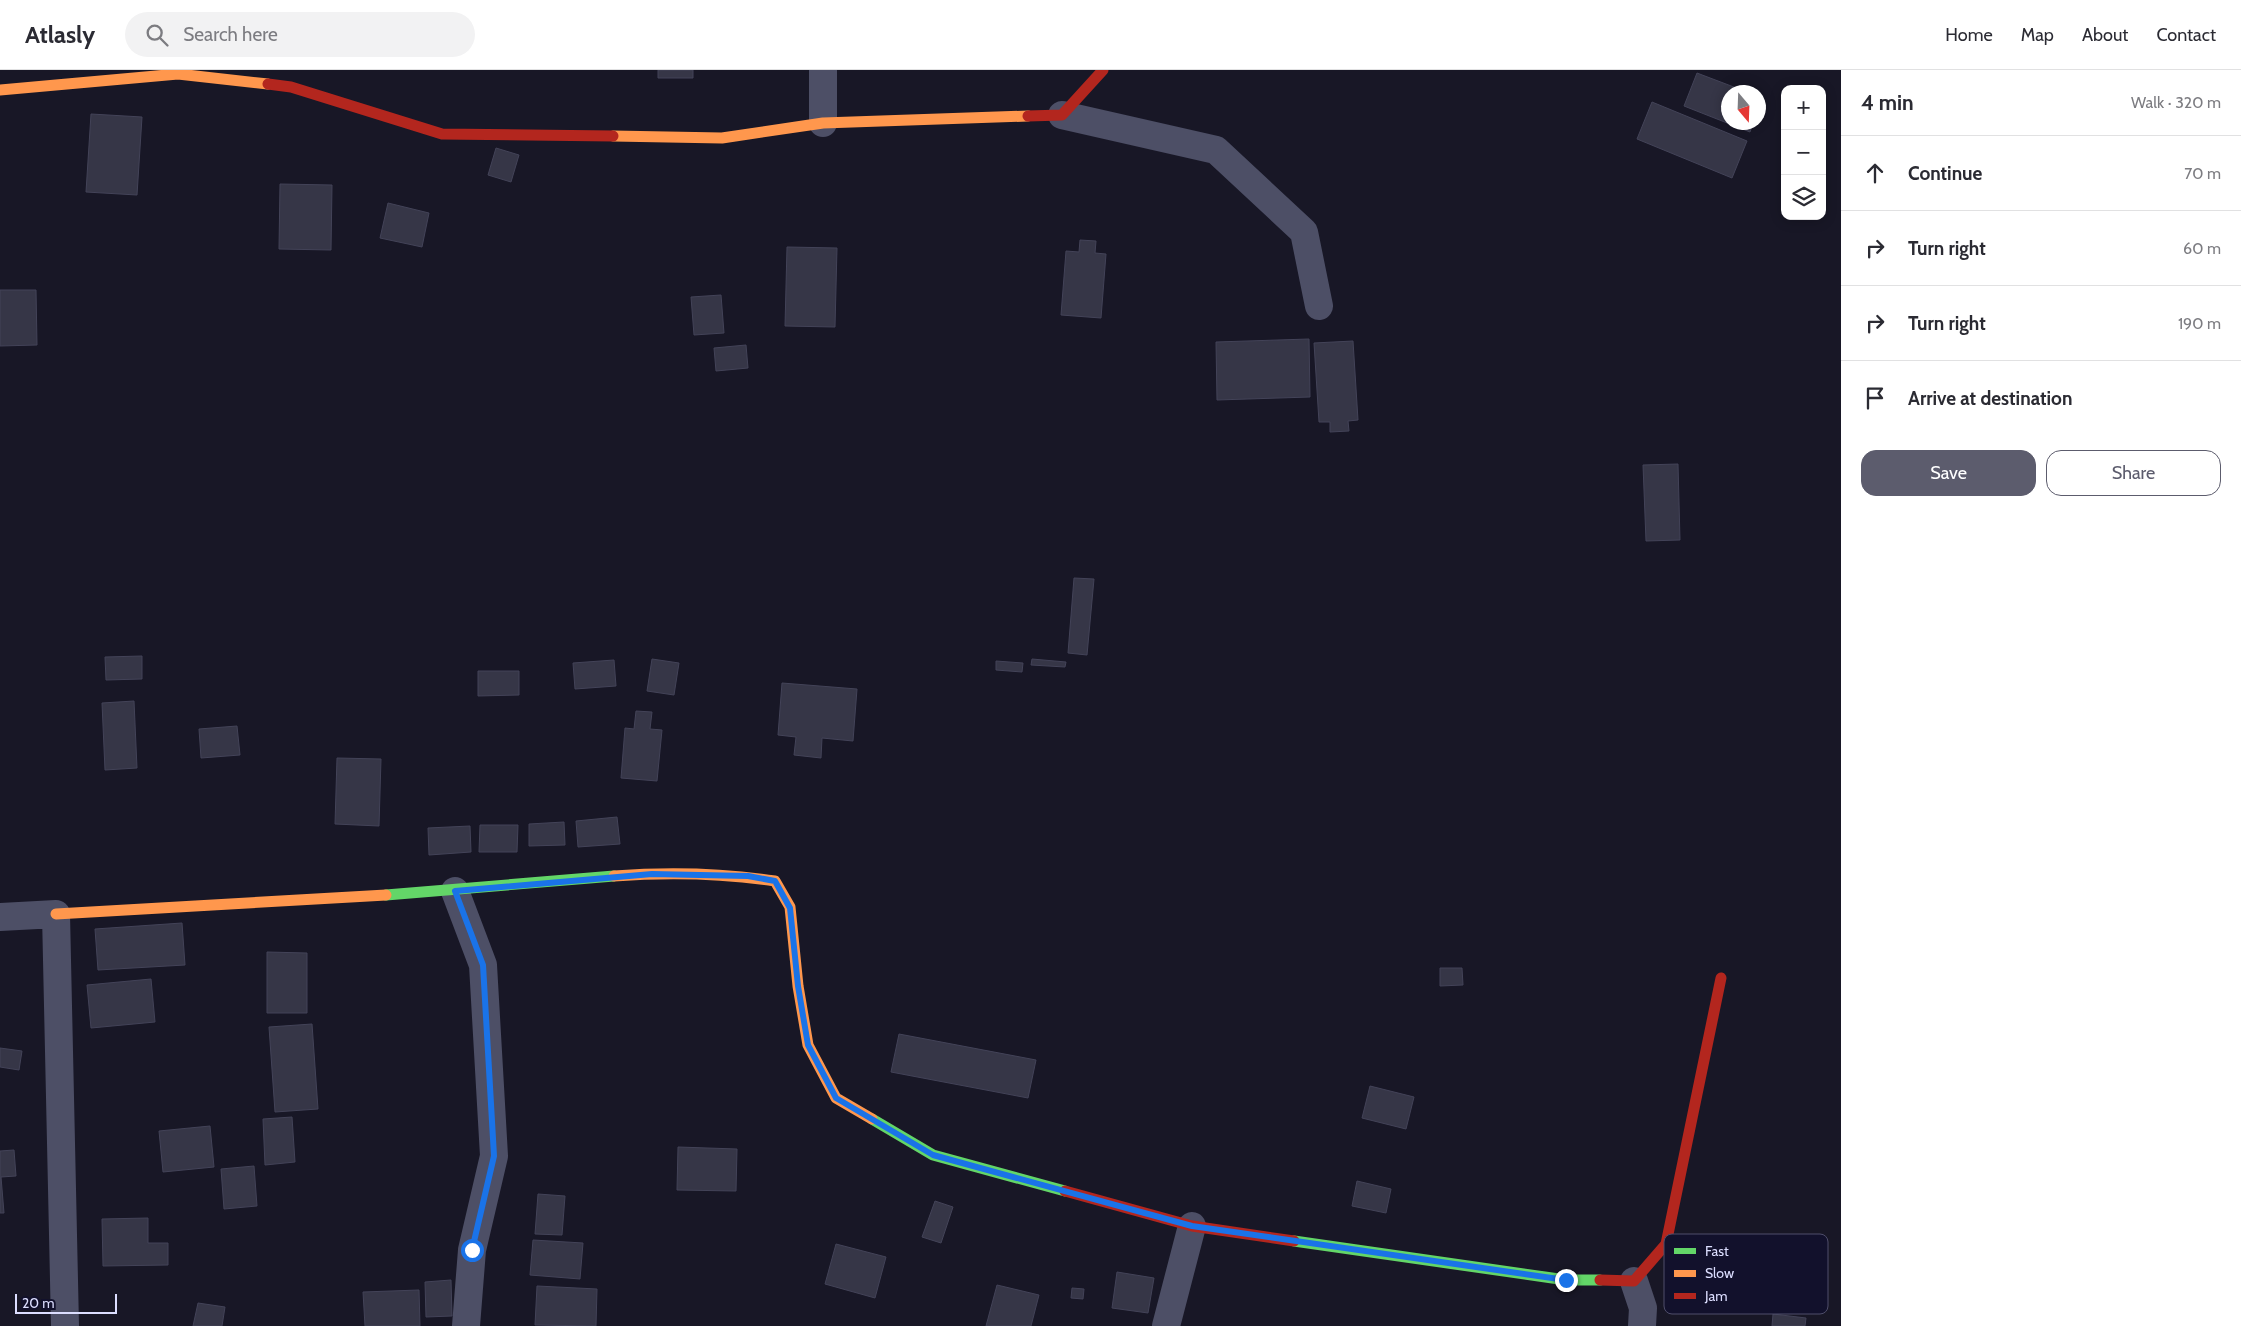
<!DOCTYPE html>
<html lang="en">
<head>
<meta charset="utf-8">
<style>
	body { margin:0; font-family:Cabin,sans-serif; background:#f2f2f3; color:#2b2b33 }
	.controls { position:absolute; right:15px; top:15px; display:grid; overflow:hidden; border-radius:10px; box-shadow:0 2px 12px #0003 }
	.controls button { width:45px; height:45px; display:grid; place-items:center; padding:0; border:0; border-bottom:1px solid #e1e1e2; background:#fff; color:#2b2b33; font:25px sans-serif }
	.compass { position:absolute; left:1721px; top:15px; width:45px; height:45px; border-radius:50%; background:#fff; box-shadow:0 2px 12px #0003; rotate:161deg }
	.scale { position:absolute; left:15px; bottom:12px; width:102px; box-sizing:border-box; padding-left:5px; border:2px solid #dcdeff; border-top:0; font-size:14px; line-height:18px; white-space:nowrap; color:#dcdeff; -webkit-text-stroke:4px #12112c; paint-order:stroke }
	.stop { position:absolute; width:15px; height:15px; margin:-11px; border:4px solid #1a73e8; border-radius:50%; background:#fff }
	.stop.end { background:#1a73e8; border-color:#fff; box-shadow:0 1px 5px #0008 }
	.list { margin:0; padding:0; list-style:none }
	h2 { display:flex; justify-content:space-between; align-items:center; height:65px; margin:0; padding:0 20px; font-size:21px }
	h2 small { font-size:16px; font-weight:400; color:#7c7c81 }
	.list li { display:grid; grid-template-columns:32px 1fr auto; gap:15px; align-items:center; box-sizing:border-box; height:75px; padding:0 20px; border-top:1px solid #e1e1e2 }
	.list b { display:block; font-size:19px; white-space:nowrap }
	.list em { font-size:16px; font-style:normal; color:#7c7c81 }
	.actions { display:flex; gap:10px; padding:15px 20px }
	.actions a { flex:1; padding:11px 0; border:1px solid #5c5c6d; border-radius:15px; text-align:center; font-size:18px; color:#5c5c6d }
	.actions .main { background:#5c5c6d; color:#fff }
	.icon { flex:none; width:28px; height:28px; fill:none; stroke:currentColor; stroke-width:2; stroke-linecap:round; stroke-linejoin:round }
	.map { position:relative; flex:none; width:1841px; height:1256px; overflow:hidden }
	header { display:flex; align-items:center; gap:30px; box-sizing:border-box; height:70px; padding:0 25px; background:#fff; border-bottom:1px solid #e1e1e2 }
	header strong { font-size:24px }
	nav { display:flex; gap:28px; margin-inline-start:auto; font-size:18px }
	.search { width:350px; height:45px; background:#f2f2f3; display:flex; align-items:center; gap:12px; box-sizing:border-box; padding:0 18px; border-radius:28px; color:#7c7c81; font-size:19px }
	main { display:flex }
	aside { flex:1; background:#fff }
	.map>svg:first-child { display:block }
	.building { fill:#363647; stroke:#434358 }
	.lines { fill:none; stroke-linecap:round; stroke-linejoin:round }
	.street { stroke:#4d4f66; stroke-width:28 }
	.fast { stroke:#63d668; stroke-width:11 }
	.slow { stroke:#ff974d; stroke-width:11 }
	.jam { stroke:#b3261e; stroke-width:11 }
	.route { stroke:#1a73e8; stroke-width:6 }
	.key { fill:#12112c; stroke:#4f4e6b; stroke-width:1 }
	.key-label { font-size:14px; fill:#dcdeff }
</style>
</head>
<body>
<header>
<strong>Atlasly</strong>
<div class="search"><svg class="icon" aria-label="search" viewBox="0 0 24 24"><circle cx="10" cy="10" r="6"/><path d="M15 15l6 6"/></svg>Search here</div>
<nav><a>Home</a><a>Map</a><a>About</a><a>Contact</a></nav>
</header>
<main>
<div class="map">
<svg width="1841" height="1256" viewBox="0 0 1841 1256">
	<rect width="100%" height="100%" fill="#181726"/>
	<path class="building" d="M658,0H693V8H658Z
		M1697,3L1747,22H1728V52H1753L1750,62L1684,36Z
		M1652,32L1747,71L1732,108L1637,69Z
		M91,44L142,47L137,125L86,122Z
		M496,78L519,85L511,112L488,105Z
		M280,114L332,115L331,180L279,179Z
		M388,133L429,143L422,177L380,168Z
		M1080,170L1096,171L1095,183L1106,184L1101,248L1061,245L1066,181L1079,182Z
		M787,177L837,178L835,257L785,256Z
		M0,220H36L37,275L0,276Z
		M721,225L724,263L694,265L691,227Z
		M1309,269L1310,327L1217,330L1216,272Z
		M1353,271L1358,350L1348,351L1349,361L1330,362V352H1319L1314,273Z
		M746,275L748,298L716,301L714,278Z
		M1678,394L1680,470L1646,471L1643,395Z
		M1074,508L1094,509L1087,585L1068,583Z
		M142,586V609L106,610L105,587Z
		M652,589L679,593L674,625L647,621Z
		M1032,589L1066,592L1065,597L1031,595Z
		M614,590L616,616L575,619L573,593Z
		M996,591L1023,593L1022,602L996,600Z
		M478,601H519V625L478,626Z
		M782,613L857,619L853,671L822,668L821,688L794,685L796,667L778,665Z
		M134,631L137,698L105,700L102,633Z
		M636,641L652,642L650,659L662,660L657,711L621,708L625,658L634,659Z
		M237,656L240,685L201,688L199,659Z
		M337,688L381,689L379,756L335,754Z
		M617,747L620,774L578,777L576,751Z
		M564,752L565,775L529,776V754Z
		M480,755H518L517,782H479Z
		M470,756L471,782L429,785L428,758Z
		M182,853L185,895L98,900L95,859Z
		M267,882L307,883V943H267Z
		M1440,898H1462L1463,915L1440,916Z
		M151,909L155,952L91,958L87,915Z
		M312,954L318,1039L275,1042L269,957Z
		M899,964L1036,990L1028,1028L891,1002Z
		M0,978L22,981L19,1000L0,997Z
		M1370,1016L1414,1027L1406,1059L1362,1048Z
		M292,1047L295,1092L265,1095L263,1049Z
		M210,1056L214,1097L163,1102L159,1061Z
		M678,1077L737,1079L736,1121L677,1120Z
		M14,1080L16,1106L1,1107L4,1143H0V1081Z
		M254,1096L257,1136L224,1139L221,1099Z
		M1357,1111L1391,1119L1386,1143L1352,1136Z
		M538,1124L565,1126L562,1165L535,1164Z
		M935,1131L953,1137L941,1173L922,1167Z
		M148,1148V1173H168V1195L103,1196L102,1149Z
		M533,1170L583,1173L580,1209L530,1205Z
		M836,1174L886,1187L875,1228L825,1214Z
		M1117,1202L1154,1208L1148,1243L1112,1238Z
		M451,1210L452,1246L426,1247L425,1212Z
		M997,1215L1039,1225L1031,1256H986Z
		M537,1216L597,1219L596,1256L535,1255Z
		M1072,1218L1084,1219L1083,1229L1071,1228Z
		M419,1220L420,1256H365L363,1222Z
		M198,1233L225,1237L222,1256H193Z
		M1773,1244L1806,1248L1805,1256H1772Z"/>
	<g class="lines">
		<path class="street" d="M823,0V53
			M1062,45L1216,80L1304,162L1319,236
			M455,821L483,895L494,1086L472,1180L466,1256
			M0,847L56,844L65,1256
			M1634,1211L1643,1238L1642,1256
			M1166,1256L1192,1156"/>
		<path class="fast" d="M386,825L614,806
			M872,1049L933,1085L1065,1121
			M1294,1171L1566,1210H1600"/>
		<path class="slow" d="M0,20L178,4L268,14
			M613,66L722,68L823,53L1028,46
			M614,806C668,802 721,803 775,811L790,837L798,916L808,975L836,1028L872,1049
			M56,844L386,825"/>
		<path class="jam" d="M268,14L291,17L442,64L613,66
			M1028,46L1062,45L1103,0
			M1065,1121L1192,1156L1294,1171
			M1600,1210L1634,1211L1666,1174L1721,908"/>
	</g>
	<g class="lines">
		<path class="route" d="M472,1180L494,1086L483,895L455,821L652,804L748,806L775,811L790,838L798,916L808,975L836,1028L933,1085L1192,1156L1566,1210"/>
	</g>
	<rect x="1664" y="1164" width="164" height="80" rx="8" class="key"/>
	<rect x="1674" y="1178" width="22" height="6" fill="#63d668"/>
	<rect x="1674" y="1200" width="22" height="7" fill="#ff974d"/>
	<rect x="1674" y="1223" width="22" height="6" fill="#b3261e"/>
	<g class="key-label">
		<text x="1705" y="1186">Fast</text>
		<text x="1705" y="1208">Slow</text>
		<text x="1705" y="1231">Jam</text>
	</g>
</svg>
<div class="controls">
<button>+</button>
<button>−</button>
<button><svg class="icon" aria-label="layers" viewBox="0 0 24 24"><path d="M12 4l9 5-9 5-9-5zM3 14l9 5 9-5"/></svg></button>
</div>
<svg class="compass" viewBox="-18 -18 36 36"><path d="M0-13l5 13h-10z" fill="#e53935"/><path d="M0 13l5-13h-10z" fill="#7c7c81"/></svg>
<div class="scale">20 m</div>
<div class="stop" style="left:472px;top:1180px"></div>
<div class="stop end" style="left:1566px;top:1210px"></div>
</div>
<aside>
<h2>4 min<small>Walk · 320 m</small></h2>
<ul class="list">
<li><svg class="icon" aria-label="ahead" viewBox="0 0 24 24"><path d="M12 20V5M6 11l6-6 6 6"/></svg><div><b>Continue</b></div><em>70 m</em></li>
<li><svg class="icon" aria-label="right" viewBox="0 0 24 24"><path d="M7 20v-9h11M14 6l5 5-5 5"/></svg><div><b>Turn right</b></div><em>60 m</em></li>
<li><svg class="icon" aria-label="right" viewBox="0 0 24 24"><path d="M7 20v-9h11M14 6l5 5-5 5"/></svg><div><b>Turn right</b></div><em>190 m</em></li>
<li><svg class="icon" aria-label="arrive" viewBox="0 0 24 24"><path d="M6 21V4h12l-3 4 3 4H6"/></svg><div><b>Arrive at destination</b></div></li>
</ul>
<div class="actions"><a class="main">Save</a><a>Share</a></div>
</aside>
</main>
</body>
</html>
